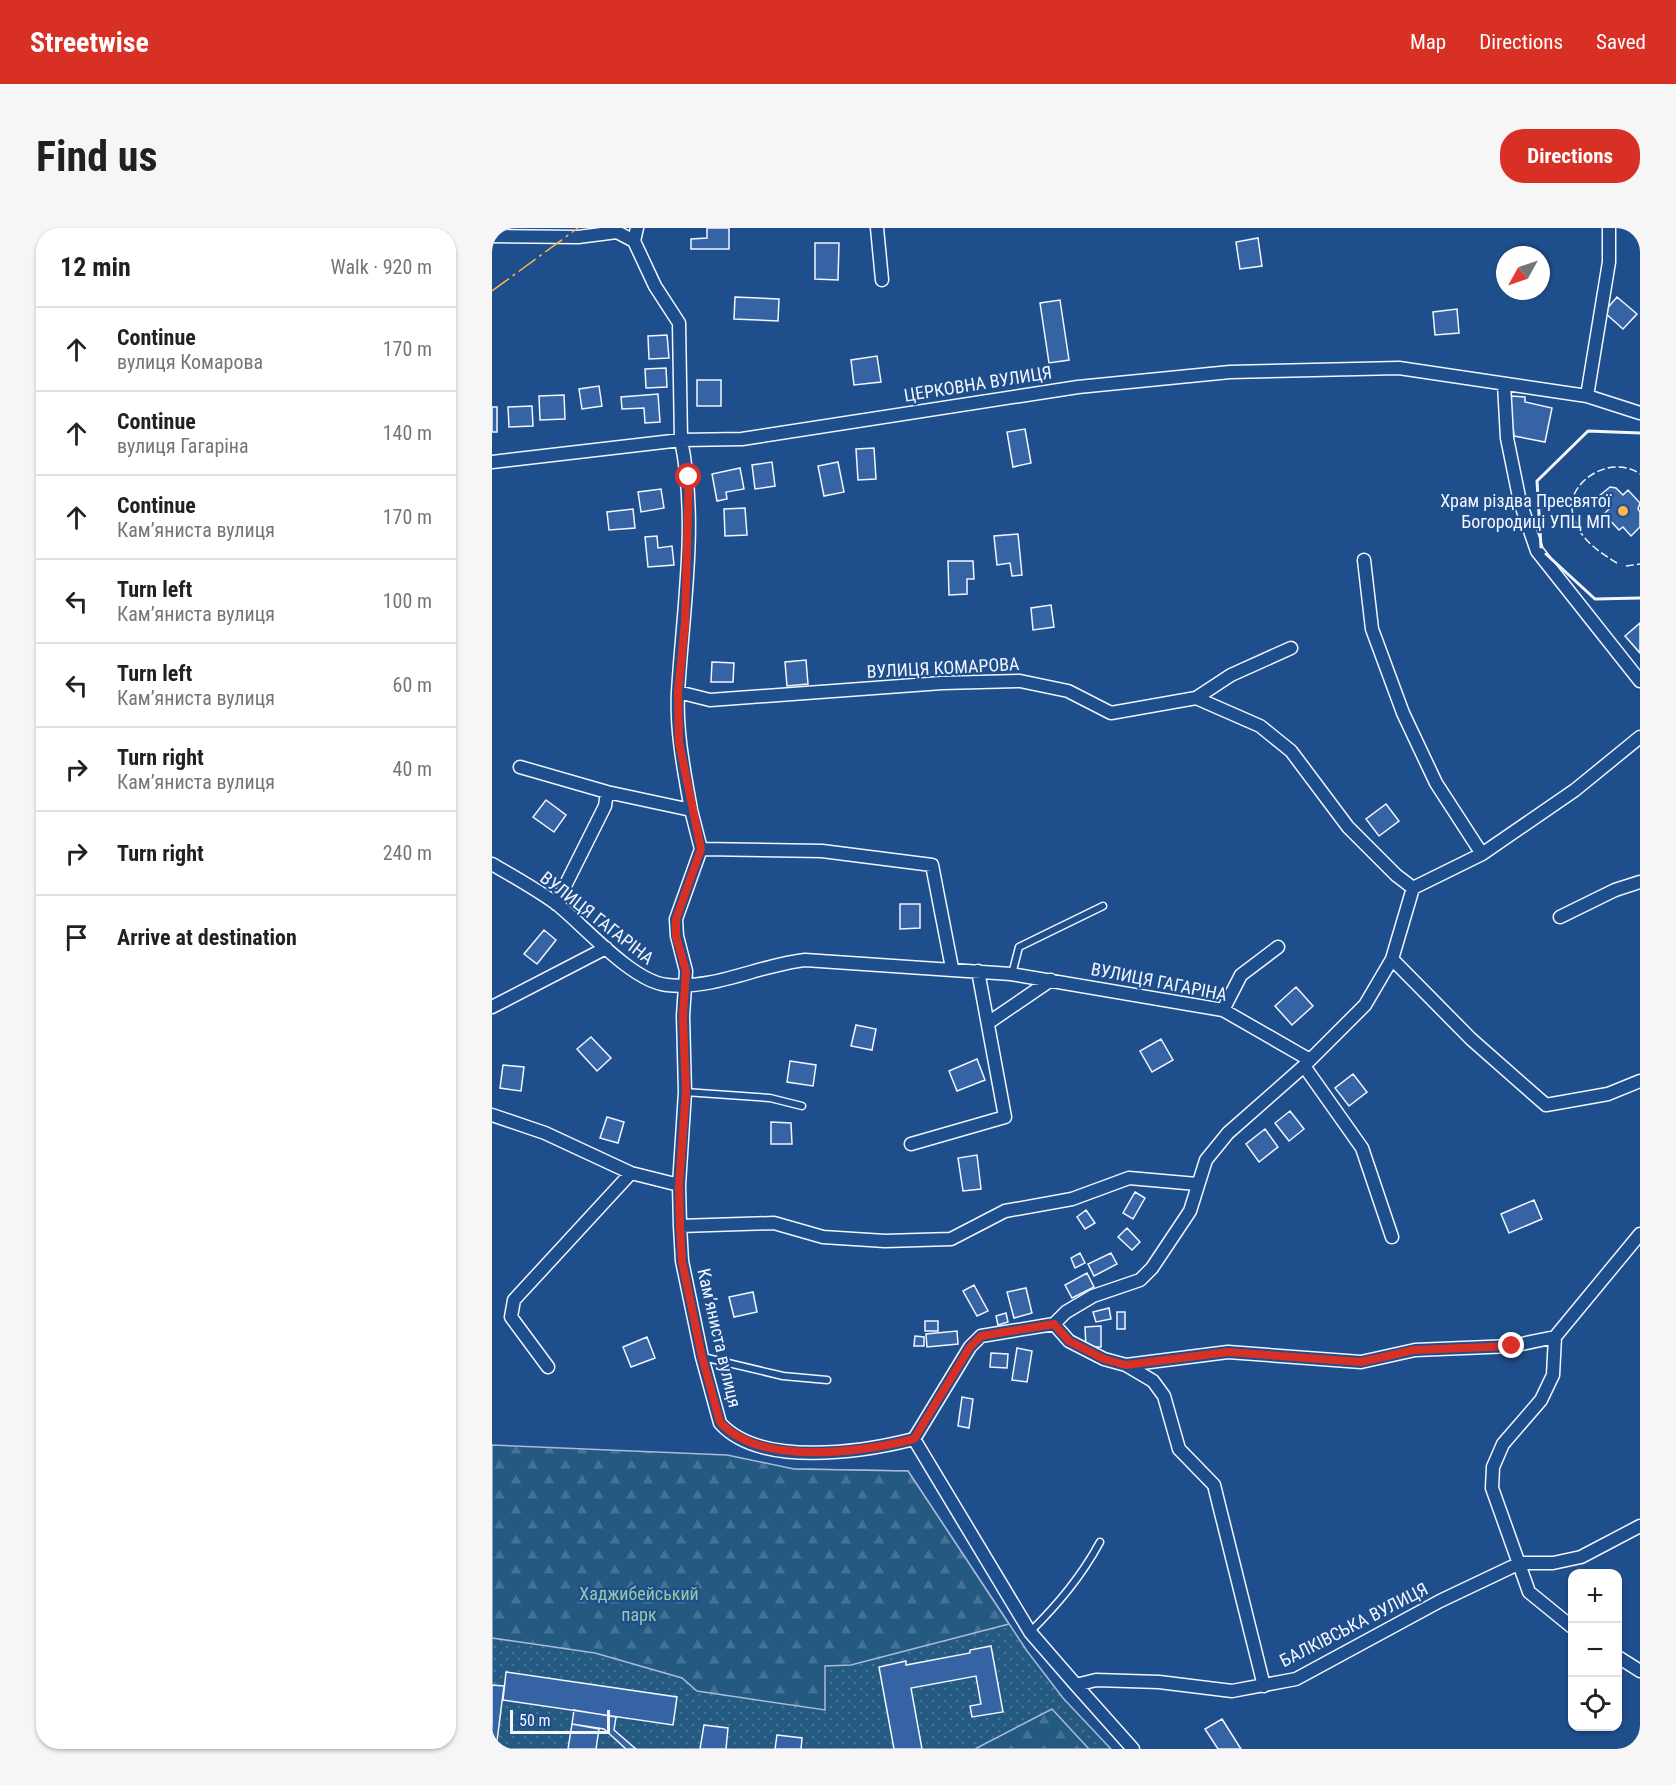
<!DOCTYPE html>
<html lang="en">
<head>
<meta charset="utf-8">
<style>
	body { margin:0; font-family:"Roboto Condensed",sans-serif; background:#f6f6f6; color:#202124 }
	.controls { position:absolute; right:18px; bottom:18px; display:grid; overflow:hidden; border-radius:12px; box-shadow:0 2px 4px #0004 }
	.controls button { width:54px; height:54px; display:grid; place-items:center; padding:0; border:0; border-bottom:2px solid #e0e0e0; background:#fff; color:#202124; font:30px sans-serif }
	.compass { position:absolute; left:1004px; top:18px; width:54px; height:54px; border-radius:50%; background:#fff; box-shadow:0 2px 4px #0004; rotate:230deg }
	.scale { position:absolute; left:18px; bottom:15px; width:100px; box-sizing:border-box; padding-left:6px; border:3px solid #f2f6ff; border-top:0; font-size:16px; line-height:21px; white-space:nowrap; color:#f2f6ff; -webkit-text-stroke:4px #1f4e8c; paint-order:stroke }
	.stop { position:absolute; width:18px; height:18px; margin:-14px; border:4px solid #d93025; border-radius:50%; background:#fff }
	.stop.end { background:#d93025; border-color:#fff; box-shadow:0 2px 6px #0008 }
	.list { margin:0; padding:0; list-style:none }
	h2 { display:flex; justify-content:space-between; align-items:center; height:78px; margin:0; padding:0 24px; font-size:26px }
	h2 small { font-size:20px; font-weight:400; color:#757577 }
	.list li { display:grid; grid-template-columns:39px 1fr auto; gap:18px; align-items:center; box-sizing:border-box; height:84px; padding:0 24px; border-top:2px solid #e0e0e0 }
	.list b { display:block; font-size:22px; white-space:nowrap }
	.list p { margin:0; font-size:20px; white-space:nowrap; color:#757577 }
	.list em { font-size:20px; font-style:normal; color:#757577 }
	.icon { flex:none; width:33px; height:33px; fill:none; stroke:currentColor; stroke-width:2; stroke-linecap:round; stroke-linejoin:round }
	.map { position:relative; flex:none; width:1148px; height:1521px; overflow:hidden; border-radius:24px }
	header { display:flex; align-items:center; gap:36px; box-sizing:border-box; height:84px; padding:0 30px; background:#d93025; color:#fff }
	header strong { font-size:28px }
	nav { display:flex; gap:33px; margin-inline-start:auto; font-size:21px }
	.intro { display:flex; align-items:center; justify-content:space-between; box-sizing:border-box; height:144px; padding:0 36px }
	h1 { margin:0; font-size:42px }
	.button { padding:15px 27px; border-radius:24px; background:#d93025; color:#fff; font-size:21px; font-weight:700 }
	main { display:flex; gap:36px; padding:0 36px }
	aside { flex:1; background:#fff; border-radius:24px; box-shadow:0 2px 4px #0004 }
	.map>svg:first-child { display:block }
	.grass { fill:url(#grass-dots); stroke:#a8bbd7; stroke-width:1.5 }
	.forest { fill:url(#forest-firs); stroke:#a8bbd7; stroke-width:1.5 }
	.building { fill:#3563a3; stroke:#f2f6ff; stroke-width:1.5 }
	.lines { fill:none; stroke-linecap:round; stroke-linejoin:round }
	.service-casing { stroke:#f2f6ff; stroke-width:9 }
	.minor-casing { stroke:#f2f6ff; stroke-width:15 }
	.service { stroke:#1f4e8c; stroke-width:6 }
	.minor { stroke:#1f4e8c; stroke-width:12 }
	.fence { stroke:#f2f6ff; stroke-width:1.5; stroke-dasharray:8 3; stroke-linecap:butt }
	.wall { stroke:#f2f6ff; stroke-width:3 }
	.power { stroke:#ffb74d; stroke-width:1.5; stroke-dasharray:21 4.5 3 4.5; stroke-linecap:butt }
	.route { stroke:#d93025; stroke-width:8 }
	.poi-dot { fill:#ffb74d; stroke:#1f4e8c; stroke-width:2 }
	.labels { text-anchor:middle; stroke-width:4.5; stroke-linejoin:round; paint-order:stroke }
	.street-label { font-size:18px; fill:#f2f6ff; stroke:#1f4e8c }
	.poi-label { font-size:18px; fill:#f2f6ff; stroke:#1f4e8c; text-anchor:end }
	.park-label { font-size:18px; fill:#97c8a6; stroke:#1f4e8c }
</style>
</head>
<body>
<header>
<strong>Streetwise</strong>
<nav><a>Map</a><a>Directions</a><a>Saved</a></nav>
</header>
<div class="intro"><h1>Find us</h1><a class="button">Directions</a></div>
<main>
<aside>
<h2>12 min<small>Walk · 920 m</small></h2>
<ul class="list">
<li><svg class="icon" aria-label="ahead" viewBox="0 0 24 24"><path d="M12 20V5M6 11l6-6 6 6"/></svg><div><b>Continue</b><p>вулиця Комарова</p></div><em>170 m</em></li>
<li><svg class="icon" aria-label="ahead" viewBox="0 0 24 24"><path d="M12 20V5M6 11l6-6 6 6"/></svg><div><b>Continue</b><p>вулиця Гагаріна</p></div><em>140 m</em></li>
<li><svg class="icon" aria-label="ahead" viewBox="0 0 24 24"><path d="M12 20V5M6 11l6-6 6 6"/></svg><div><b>Continue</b><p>Камʼяниста вулиця</p></div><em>170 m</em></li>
<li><svg class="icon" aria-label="left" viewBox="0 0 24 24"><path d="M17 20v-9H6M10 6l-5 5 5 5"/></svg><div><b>Turn left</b><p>Камʼяниста вулиця</p></div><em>100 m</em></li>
<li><svg class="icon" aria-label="left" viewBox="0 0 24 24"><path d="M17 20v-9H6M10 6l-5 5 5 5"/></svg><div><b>Turn left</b><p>Камʼяниста вулиця</p></div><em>60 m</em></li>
<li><svg class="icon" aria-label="right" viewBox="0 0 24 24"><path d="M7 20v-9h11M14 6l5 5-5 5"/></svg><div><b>Turn right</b><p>Камʼяниста вулиця</p></div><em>40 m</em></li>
<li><svg class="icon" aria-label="right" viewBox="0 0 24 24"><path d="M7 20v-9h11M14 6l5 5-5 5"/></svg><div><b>Turn right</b></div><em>240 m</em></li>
<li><svg class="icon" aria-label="arrive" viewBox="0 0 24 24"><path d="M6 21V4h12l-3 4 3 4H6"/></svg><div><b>Arrive at destination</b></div></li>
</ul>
</aside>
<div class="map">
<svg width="1148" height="1521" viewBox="0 0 1148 1521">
	<defs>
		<pattern id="grass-dots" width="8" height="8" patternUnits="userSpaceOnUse" patternTransform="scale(1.5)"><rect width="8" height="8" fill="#245a82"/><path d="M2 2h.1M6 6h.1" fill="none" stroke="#447295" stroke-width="1.8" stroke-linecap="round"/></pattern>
		<pattern id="forest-firs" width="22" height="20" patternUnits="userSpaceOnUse" patternTransform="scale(1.5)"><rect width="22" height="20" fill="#245a82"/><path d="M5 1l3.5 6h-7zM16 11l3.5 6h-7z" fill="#447295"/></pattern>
	</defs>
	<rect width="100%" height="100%" fill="#1f4e8c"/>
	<path class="grass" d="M0,1228L302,1241L416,1243L535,1423L571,1470L619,1521H0Z"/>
	<path class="forest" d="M0,1217L235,1227L302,1241L416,1243L517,1396L359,1437L333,1438V1482L205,1463L190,1450L103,1425L0,1410Z
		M560,1481L597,1521H483Z"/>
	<path class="building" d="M215,0H237V21H199V11L215,10Z
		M766,10L770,38L748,41L744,14Z
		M323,15H347L346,52L323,51Z
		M243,69L287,71L286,93L242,91Z
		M1125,69L1145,86L1131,101L1112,84Z
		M568,72L577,132L557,135L548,75Z
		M965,81L967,105L943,107L941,84Z
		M175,107L177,130L157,131L156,108Z
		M385,128L389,154L362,157L359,132Z
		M174,140L175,159L154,160L153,141Z
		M205,152H229V178H205Z
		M107,158L110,178L90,181L87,161Z
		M166,166L168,194L153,195L152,180L130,181L129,169Z
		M72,167L73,191L48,192L47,168Z
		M1019,168L1033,169V174L1060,180L1053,214L1022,208L1021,198L1018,197Z
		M40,178L41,198L17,199L16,179Z
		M0,179H5V204H0Z
		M533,201L539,235L521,239L515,204Z
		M382,220L384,251L366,252L364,221Z
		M280,234L283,258L263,261L260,237Z
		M346,234L352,264L332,268L326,238Z
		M248,240L252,261L234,264L235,271L225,273L220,246Z
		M1118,259L1124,260L1131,267L1136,262L1148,275L1146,281L1148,284V299L1139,308L1131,299L1127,302L1112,286L1117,281L1107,268Z
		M169,261L172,280L149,284L146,264Z
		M253,280L255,307L233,308L232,281Z
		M141,281L143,300L117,302L115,284Z
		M526,306L530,347L520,348L518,335L505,337L502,308Z
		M165,308L166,320L180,318L182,337L156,339L153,309Z
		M456,333H481L482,351H475V366L457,367Z
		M559,377L562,399L541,402L539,380Z
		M1148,395V425L1133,408Z
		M314,432L316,456L295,458L293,434Z
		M220,434L242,435L241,454H219Z
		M54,572L74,587L62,604L41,589Z
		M894,576L907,593L887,608L874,591Z
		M408,676H428V700L408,701Z
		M52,702L64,712L45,736L32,726Z
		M804,759L821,778L800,797L783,778Z
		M364,797L384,801L380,822L359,818Z
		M99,809L119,830L105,843L85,821Z
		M669,811L681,832L660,844L648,823Z
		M485,831L493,852L465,863L457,843Z
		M298,833L324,837L321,858L295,854Z
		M11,837L32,839L29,863L8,860Z
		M861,846L875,864L857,878L843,860Z
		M798,883L812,901L797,913L783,895Z
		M115,889L132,894L126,915L108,910Z
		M279,894L299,895L300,916H279Z
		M773,901L786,919L767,934L754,916Z
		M485,927L489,961L471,963L466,930Z
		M643,964L653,970L641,991L631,985Z
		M1042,972L1050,991L1017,1005L1009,986Z
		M594,982L603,995L593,1001L585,989Z
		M635,1000L648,1014L640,1022L626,1009Z
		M588,1025L593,1035L583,1040L579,1030Z
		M619,1025L625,1036L602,1048L596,1036Z
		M595,1045L602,1059L580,1070L573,1057Z
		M482,1057L496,1083L485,1088L471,1063Z
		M534,1060L540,1085L522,1090L515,1064Z
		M261,1064L265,1084L242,1089L237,1069Z
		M617,1080L619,1091L604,1094L601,1084Z
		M625,1084H633V1101H625Z
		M514,1085L516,1094L506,1097L504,1088Z
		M433,1093H446V1103H433Z
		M609,1098V1119H594L593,1099Z
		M465,1103L466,1116L435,1119L434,1106Z
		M423,1108L432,1109V1118H422Z
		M155,1109L163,1130L139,1139L131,1119Z
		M525,1120L540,1123L535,1154L520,1152Z
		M499,1125L516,1126L515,1140L498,1139Z
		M470,1169L481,1171L477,1200L466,1198Z
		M499,1418L511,1484L480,1489L478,1478L489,1476L484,1448L419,1460L430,1521H402L387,1439L414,1433V1437L478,1425V1422Z
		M14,1444L185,1469L181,1497L11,1472Z
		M0,1457L12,1458L4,1521H0Z
		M82,1482L124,1489L122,1502L144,1521H134L112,1501L80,1496Z
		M730,1491L749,1521H726L713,1501Z
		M80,1496L107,1501L104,1521H76Z
		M212,1497L236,1500L234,1521H208Z
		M285,1507L310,1510L309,1521H283Z"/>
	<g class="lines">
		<defs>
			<path id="service" d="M520,746L527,719L611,678
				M193,864L278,870L310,878
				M211,1129L291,1148L335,1152
				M538,1404C566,1376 589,1349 608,1314"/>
			<path id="minor" d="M145,0L142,13L163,58L187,95L189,212L250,211L586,159L738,144L907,140L1095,168L1148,185
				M385,0L390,52
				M0,8L86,9L125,4L142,13
				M1012,156L1015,210L1028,274L1045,323L1148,453
				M1095,168L1117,34V0
				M0,234L189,212C206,294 191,380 186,464C184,504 192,542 199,582
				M872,332L880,401L911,485L944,555L990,626
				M186,464L218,472L450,455L528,453L576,463L619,485L704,470L768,498L799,523L856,599L904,647L921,660
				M704,470L739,447L799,420
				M28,539L115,564L199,582L209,621L184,691L185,708L194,743L191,788L193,864L187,957L188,998L190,1033L210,1129L228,1195C268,1240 371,1224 422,1211L478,1119L489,1108L562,1096L574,1084L601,1068L648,1052L660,1040L698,983L714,932L736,905L812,838L873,777L900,731L921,660L990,626L1083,562L1148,509
				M209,621L330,623L440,637L460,740
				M0,636C22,649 46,662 66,677C93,699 141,754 175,757C222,762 267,737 313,732L519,746L731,782L818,832
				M64,676L113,578L115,564
				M1068,689L1123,662L1148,654
				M900,731L979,811L1054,877L1116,866L1148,853
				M0,779L114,720
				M731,782L749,747L786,719
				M496,795L559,752
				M812,838L870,920L900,1009
				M0,887L53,905L139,945L187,957
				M419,916L513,889L486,743
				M188,998L282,995L331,1009L393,1013L459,1011L513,983L580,971L637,950L705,956
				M562,1096L577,1113L612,1131L634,1137L736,1124L869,1134L923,1122L1020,1118L1063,1109
				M634,1137L661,1153L672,1168L687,1221L722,1257L772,1458
				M56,1139L19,1089L22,1072L139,945
				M422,1211L538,1404L584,1457L604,1452L667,1454L740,1463L804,1451L948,1373L1028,1335H1061L1089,1329L1148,1298
				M1080,1399L1037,1364L1000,1260L1001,1239L1011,1216L1049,1172L1061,1147L1063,1109L1148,1006
				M1126,1429L1148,1443
				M584,1457L641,1521"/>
		</defs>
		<use href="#service" class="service-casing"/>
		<use href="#minor" class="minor-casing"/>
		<use href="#service" class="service"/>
		<use href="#minor" class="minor"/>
		<path class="fence" d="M1125,335C1112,327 1098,318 1089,305C1083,295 1077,280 1081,269C1091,243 1126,230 1148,246
			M1134,338L1148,336"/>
		<path class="wall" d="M1049,319L1045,253L1096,203L1148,205
			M1054,326L1103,371L1148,370"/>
		<path class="power" d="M0,63L86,0"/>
	</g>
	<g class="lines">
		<path class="route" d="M197,249L193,395L186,464L187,514L209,621L184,691V708L194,743L191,788L194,864L187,957L188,998L190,1033L210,1129L228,1194C268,1239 370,1224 422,1211L478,1119L489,1108L562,1096L577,1113L612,1131L634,1137L736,1124L869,1134L922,1122L1020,1118"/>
	</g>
	<circle class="poi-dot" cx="1131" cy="283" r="6"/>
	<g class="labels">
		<g class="street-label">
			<text transform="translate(486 156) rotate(-9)" y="6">ЦЕРКОВНА ВУЛИЦЯ</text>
			<text transform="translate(451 440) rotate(-3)" y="6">ВУЛИЦЯ КОМАРОВА</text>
			<text transform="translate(105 690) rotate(38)" y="6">ВУЛИЦЯ ГАГАРІНА</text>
			<text transform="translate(667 754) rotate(11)" y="6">ВУЛИЦЯ ГАГАРІНА</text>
			<text transform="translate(227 1110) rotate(77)" y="6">Камʼяниста вулиця</text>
			<text transform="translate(862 1397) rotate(-27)" y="6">БАЛКІВСЬКА ВУЛИЦЯ</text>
		</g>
		<g class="poi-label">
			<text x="1119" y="279">Храм різдва Пресвятої<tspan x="1119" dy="21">Богородиці УПЦ МП</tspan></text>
		</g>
		<g class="park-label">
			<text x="147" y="1372">Хаджибейський<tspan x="147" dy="21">парк</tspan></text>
		</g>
	</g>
</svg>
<div class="controls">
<button>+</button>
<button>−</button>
<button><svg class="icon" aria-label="locate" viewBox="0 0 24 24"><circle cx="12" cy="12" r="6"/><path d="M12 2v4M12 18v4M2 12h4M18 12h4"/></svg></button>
</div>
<svg class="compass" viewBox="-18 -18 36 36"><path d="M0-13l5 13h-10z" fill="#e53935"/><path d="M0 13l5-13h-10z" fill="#757577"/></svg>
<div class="scale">50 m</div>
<div class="stop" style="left:197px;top:249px"></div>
<div class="stop end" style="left:1020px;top:1118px"></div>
</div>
</main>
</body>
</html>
